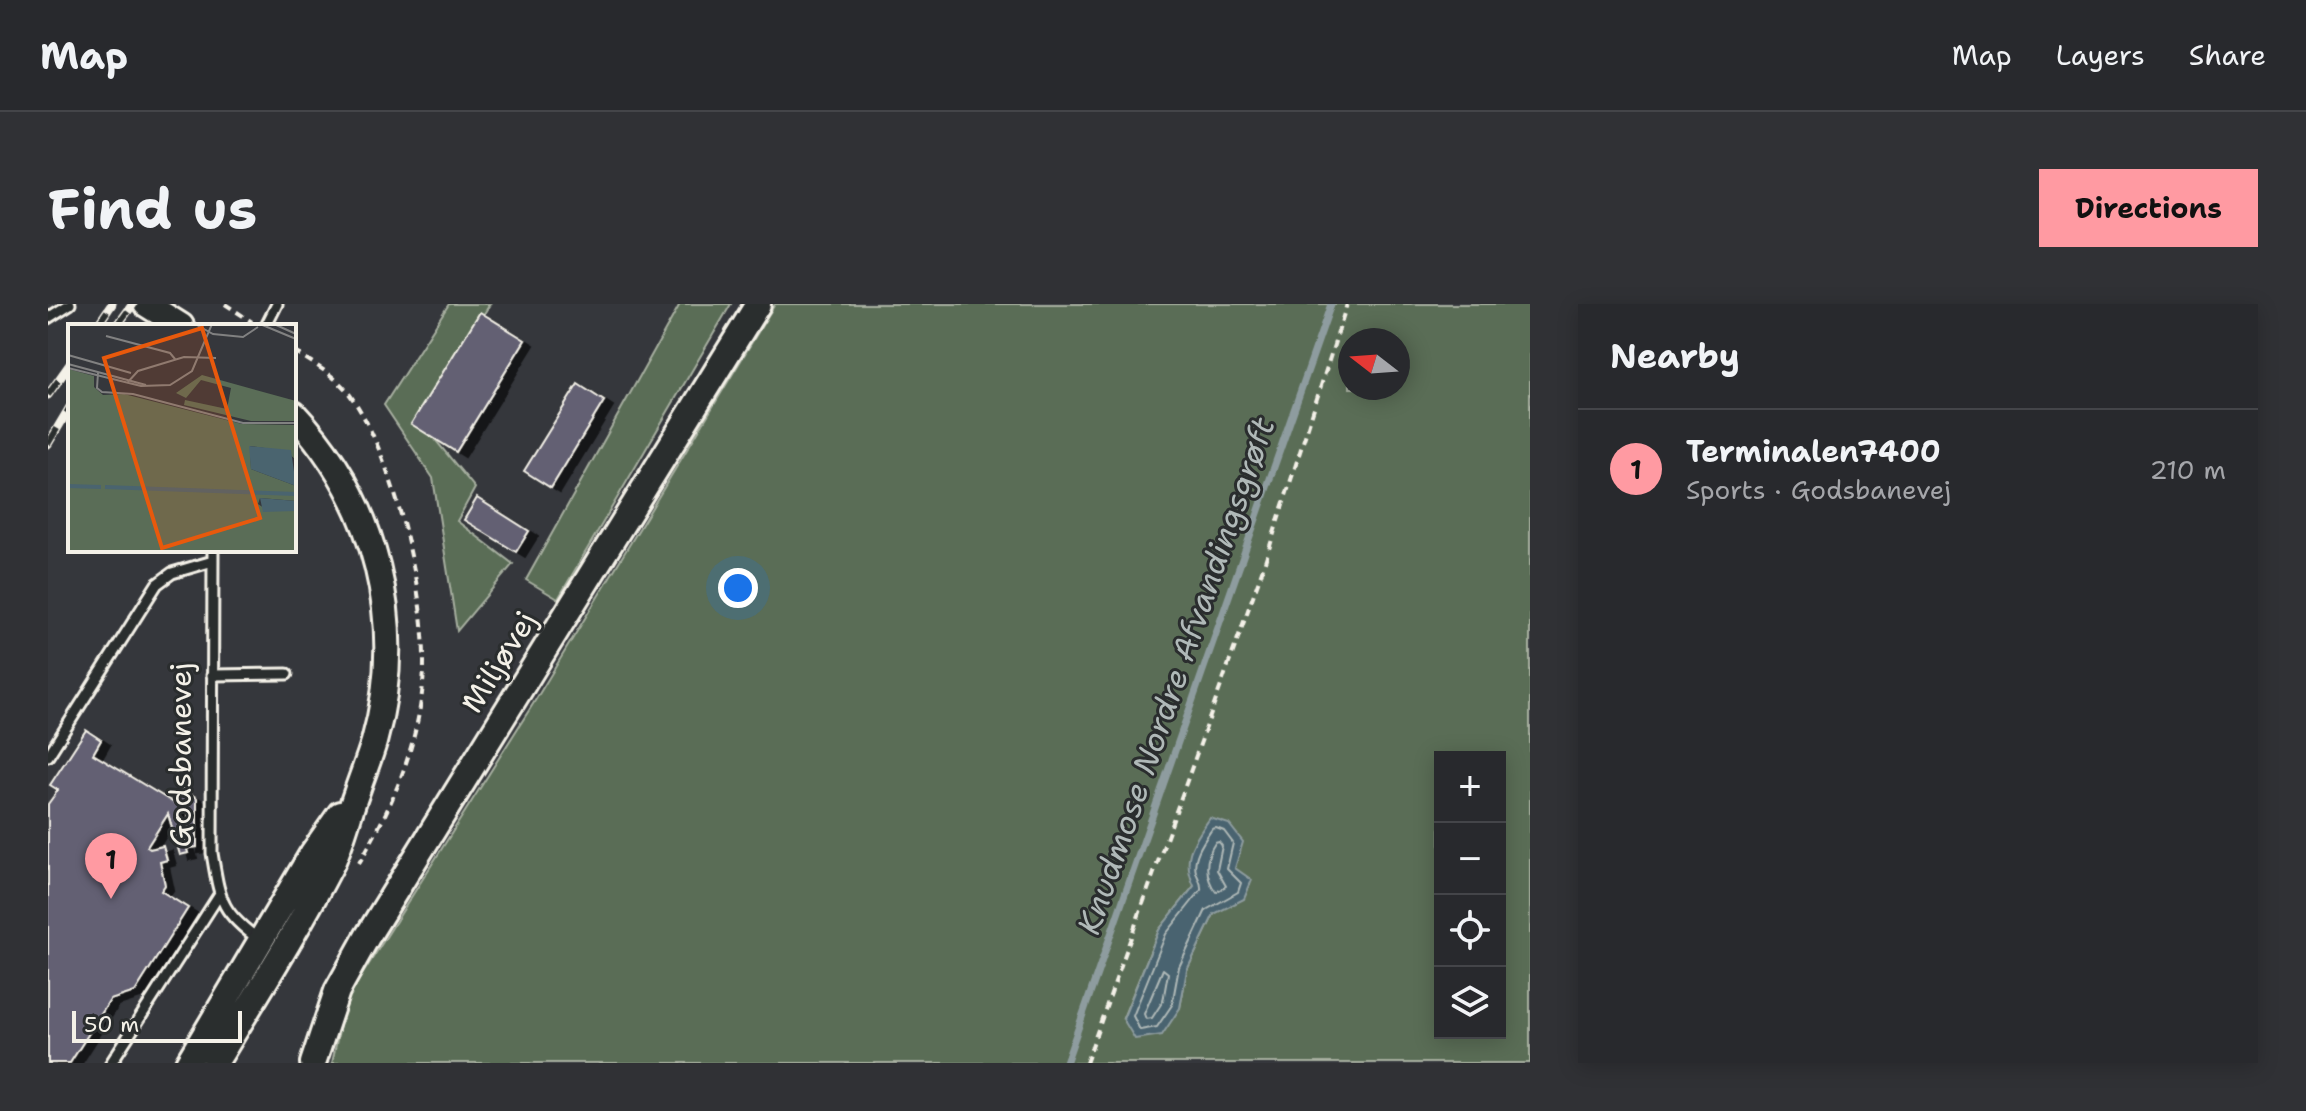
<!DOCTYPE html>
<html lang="en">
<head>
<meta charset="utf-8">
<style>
	body { margin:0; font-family:"Shantell Sans",sans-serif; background:#303135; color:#f1f3f6 }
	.controls { position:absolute; right:24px; bottom:24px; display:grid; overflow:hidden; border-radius:0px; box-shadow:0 4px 20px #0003 }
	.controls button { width:72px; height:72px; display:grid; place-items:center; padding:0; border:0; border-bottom:2px solid #444549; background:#28292d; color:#f1f3f6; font:40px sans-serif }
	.compass { position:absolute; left:1290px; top:24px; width:72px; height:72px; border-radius:50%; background:#28292d; box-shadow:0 4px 20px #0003; rotate:287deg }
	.scale { position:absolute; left:24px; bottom:20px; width:170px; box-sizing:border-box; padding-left:8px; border:4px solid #f4f1e8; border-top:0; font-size:22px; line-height:28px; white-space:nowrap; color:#f4f1e8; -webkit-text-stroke:6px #2a2d2e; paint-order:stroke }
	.you { position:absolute; left:690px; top:284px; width:28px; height:28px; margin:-20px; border:6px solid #fff; border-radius:50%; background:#1a73e8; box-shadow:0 0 0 12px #1a73e833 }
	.badge { display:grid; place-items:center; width:52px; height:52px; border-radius:50%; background:#ff9aa2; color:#111; font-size:26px; font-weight:700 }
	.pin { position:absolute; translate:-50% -66px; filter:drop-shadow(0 2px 4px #0008) }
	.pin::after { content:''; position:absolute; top:42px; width:28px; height:24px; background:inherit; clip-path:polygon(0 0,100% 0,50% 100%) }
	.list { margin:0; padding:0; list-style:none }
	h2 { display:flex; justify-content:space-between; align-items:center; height:104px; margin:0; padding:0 32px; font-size:34px }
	h2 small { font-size:26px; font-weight:400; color:#a5a6aa }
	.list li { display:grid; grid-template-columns:52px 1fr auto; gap:24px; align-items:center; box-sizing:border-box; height:120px; padding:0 32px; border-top:2px solid #444549 }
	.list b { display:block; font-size:30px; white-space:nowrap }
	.list p { margin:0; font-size:26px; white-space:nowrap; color:#a5a6aa }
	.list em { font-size:26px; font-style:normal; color:#a5a6aa }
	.icon { flex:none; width:44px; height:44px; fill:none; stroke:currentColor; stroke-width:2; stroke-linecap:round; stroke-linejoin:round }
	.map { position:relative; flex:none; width:1482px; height:759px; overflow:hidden; border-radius:0px }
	header { display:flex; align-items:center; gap:48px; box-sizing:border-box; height:112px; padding:0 40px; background:#28292d; border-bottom:2px solid #444549 }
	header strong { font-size:38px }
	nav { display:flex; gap:44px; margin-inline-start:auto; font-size:28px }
	.intro { display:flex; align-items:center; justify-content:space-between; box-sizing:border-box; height:192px; padding:0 48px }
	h1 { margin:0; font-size:56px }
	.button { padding:20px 36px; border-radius:0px; background:#ff9aa2; color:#111; font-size:28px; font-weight:700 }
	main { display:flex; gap:48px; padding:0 48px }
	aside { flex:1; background:#28292d; border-radius:0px; box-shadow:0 4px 20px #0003 }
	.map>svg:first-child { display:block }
	.green { fill:#5a6d57; stroke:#a7afa0; stroke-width:2; fill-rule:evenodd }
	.water { fill:#4a646f; stroke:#8e9c9f; stroke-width:2 }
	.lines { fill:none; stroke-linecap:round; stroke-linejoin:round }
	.shore { stroke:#b0b9b8; stroke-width:2 }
	.stream { stroke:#8e9c9f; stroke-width:7 }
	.building { fill:#636173; stroke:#f4f1e8; stroke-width:2; filter:url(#shadow) }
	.lane-casing { stroke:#f4f1e8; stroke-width:15 }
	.secondary-casing { stroke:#f4f1e8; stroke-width:30 }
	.path { stroke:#f4f1e8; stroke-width:4; stroke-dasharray:8 6; stroke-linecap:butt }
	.lane { stroke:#2a2d2e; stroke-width:9 }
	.secondary { stroke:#2a2d2e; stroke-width:24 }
	.rail-casing { stroke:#f4f1e8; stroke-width:9 }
	.rail { stroke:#2a2d2e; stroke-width:6; stroke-dasharray:18; stroke-linecap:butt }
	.labels { text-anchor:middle; stroke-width:6; stroke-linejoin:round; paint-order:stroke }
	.street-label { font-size:30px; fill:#f4f1e8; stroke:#2a2d2e }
	.water-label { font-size:32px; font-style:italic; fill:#b0b9b8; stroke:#2a2d2e }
	.inset-river { fill:none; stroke:#4a646f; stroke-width:4 }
	.inset-road { fill:none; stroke:#818181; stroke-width:2 }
	.view { fill:#e8590c; fill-opacity:0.15; stroke:#e8590c; stroke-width:4 }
	.inset-edge { fill:none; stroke:#f4f1e8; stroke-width:4 }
</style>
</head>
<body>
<header>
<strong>Map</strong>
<nav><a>Map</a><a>Layers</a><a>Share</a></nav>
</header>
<div class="intro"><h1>Find us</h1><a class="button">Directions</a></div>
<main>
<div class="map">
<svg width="1482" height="759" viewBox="0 0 1482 759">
	<defs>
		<filter id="shadow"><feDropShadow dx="9" dy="5" stdDeviation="0" flood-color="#0009"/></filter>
	</defs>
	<rect width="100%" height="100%" fill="#35373c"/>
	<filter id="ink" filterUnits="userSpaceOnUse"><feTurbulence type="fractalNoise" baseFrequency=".0125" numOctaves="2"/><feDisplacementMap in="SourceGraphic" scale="16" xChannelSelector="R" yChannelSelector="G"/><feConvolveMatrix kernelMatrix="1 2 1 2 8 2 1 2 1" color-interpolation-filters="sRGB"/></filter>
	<g filter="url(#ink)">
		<path class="green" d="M401,0H442L371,116L427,184L409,217L465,260L409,327L385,174L336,101Z
			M632,0H683L510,295L478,276Z
			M727,0H1482V759H284L297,698L485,400ZM1302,36H1350V84H1302ZM1392,453H1452V729H1392ZM1146,582L1166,610L1139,666L1132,704L1075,714L1111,626Z"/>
		<path class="water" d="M1162,514L1181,520L1195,538L1187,564L1204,576L1196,595L1166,610L1139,666L1132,704L1114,731L1087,735L1075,715L1111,626L1146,582C1133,553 1145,539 1162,514Z"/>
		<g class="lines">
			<path class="shore" d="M1168,524L1176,527L1185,539L1179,565L1193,579L1190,588L1158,606L1131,663L1124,701L1109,723L1092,726L1085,712L1118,630L1153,586C1154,578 1150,575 1148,568C1144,553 1156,537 1164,525Z
				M1171,538L1174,542L1169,566L1178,582L1168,588C1157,574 1156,555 1167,539Z
				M1115,665L1120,669L1115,697L1104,714L1098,715L1096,710Z"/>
			<path class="stream" d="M1018,759L1283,0"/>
		</g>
		<path class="building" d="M432,8L477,36L408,148L363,120Z
			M530,80L556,97L503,184L476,167Z
			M429,194L481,227L468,248L416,216Z
			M38,426L53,436L45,450L126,499L135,485L149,494V543L141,544L140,499L137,497L129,509L140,549L132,551L120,510L99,543L102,545L115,542L119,556L112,558L117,581L113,587L140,604L87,688L62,696L22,759H0V500L10,486L2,481Z"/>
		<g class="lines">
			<defs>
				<path id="lane" d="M0,14L22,0
					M218,22L229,0
					M165,246L164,549C172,596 172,608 213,637
					M164,371L239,370
					M0,452L109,280L124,269L165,257
					M63,759L171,591"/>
				<path id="secondary" d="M98,0L133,22
					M140,759L264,550L292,510
					M167,759C207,693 249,627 284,559C294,537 300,512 308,490C314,472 321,455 326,438C359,321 329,198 246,110
					M265,759L289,687L319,633L710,0"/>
			</defs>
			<use href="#lane" class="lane-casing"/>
			<use href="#secondary" class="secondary-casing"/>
			<path class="path" d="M177,0L204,18
				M246,47C264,59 285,70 299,87C344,144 377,287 376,359C376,378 373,401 369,419C358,470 337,515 311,559
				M1038,759L1214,267L1299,0"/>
			<use href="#lane" class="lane"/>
			<use href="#secondary" class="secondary"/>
			<defs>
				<path id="rail" d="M49,22L64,0
					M69,22L85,0
					M0,91L22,60
					M0,140L22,103"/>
			</defs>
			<use href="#rail" class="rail-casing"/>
			<use href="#rail" class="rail"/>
		</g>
	</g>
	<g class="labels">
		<g class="street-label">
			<text transform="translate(451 358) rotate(-58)" y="10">Miljøvej</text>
			<text transform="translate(133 451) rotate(-90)" y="10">Godsbanevej</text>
		</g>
		<g class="water-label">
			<text transform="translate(1128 372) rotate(-71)" y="11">Knudmose Nordre Afvandingsgrøft</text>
		</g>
	</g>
	<g transform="translate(20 20)">
		<rect width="228" height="228" fill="#35373c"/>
		<path d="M0,45L26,52V63L35,71L56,70L174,100L228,101V136L218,127L182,122L183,145L228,162V177L192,174L190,180L199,186L228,187V228H0ZM134,51L228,77V97H183L116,81L117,76L159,85L163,64L133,56L118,74L108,69Z" fill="#5a6d57"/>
		<path d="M181,122L223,126L228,162L183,145ZM192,174L228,177V187L195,188Z" fill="#4a646f"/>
		<path class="inset-river" d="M0,162L33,163M37,163L228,170"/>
		<path class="inset-road" d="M127,0L145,10L175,13L190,3M192,0L228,15M206,0L228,10M38,12L102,29L107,35M0,31L63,49M0,40L78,61M0,44L73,62L102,61L124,47L144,0M30,49L29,64L34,68L65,70L175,99H228M59,59L70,47L116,33L148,34"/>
		<path class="view" d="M134,4L192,194L94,224L36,34Z"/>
		<rect width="228" height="228" class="inset-edge"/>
	</g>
</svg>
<div class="controls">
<button>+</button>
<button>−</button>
<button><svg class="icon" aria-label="locate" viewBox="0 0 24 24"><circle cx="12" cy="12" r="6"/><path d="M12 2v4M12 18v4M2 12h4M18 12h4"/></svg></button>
<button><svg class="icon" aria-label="layers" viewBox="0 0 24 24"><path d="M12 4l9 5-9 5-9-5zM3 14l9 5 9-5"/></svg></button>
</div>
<svg class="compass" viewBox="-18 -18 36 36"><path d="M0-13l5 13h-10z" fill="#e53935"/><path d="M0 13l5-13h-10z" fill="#a5a6aa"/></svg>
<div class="scale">50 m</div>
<div class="you"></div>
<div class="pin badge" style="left:63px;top:595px">1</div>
</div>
<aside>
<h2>Nearby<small></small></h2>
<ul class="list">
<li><span class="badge">1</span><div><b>Terminalen7400</b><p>Sports · Godsbanevej</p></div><em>210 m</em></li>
</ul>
</aside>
</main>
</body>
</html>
